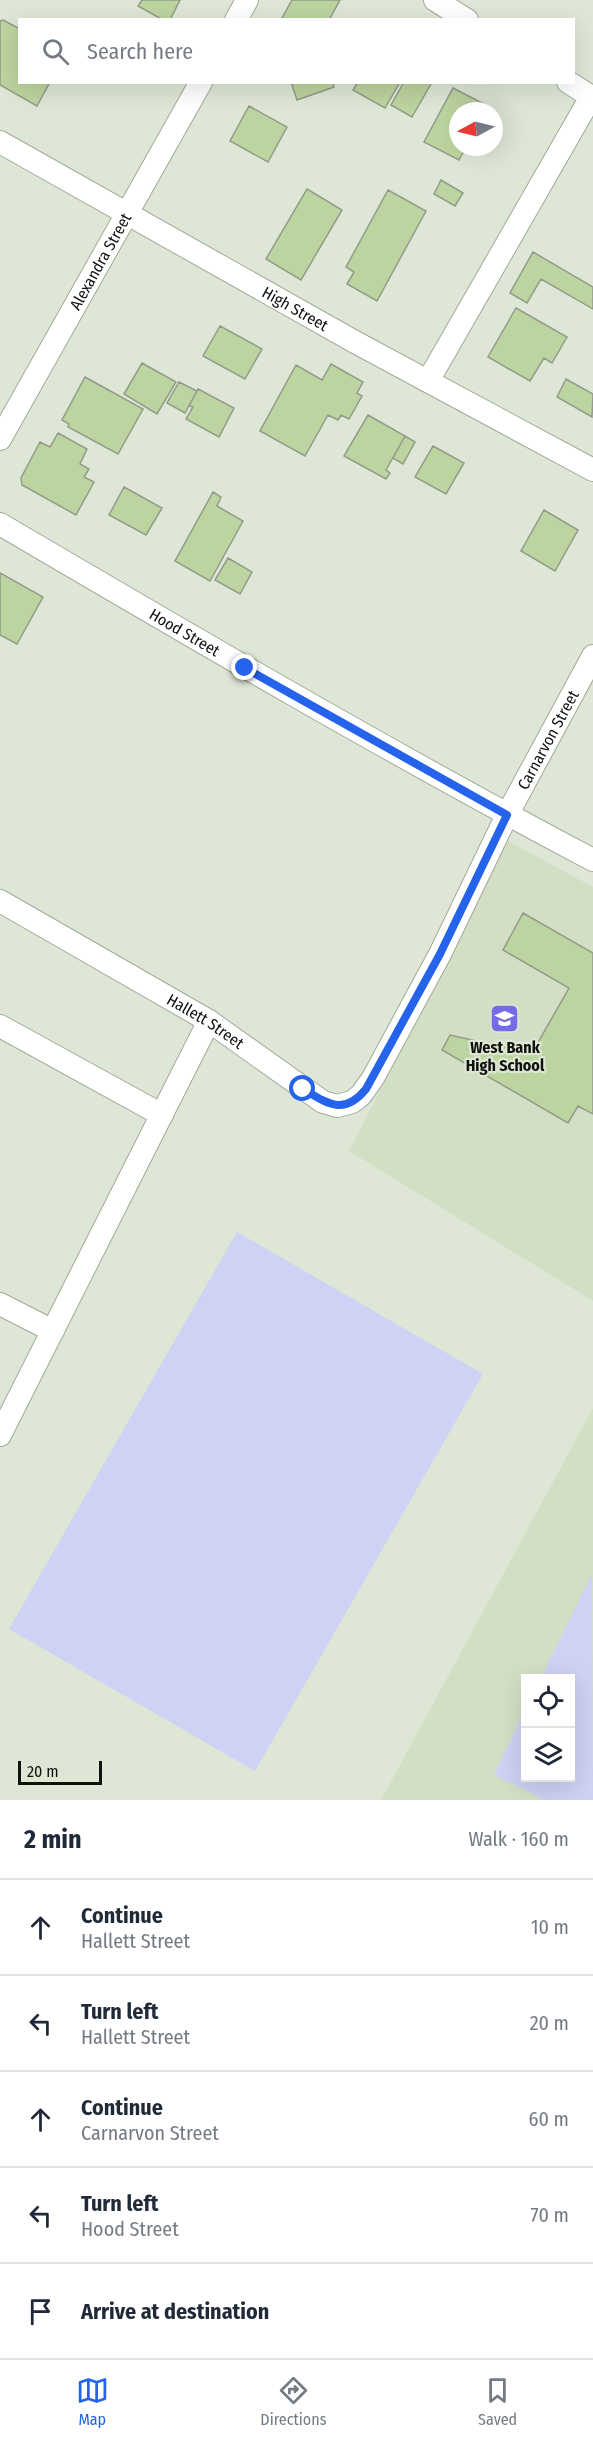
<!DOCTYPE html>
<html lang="en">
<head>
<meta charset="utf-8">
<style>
	body { margin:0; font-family:"Fira Sans Condensed",sans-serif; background:#f2f2f3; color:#1f2937 }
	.controls { position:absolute; right:18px; bottom:18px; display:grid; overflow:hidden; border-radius:0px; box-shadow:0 6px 24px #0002 }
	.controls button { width:54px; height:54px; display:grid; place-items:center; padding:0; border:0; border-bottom:2px solid #e0e1e3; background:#fff; color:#1f2937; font:30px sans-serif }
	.compass { position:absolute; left:449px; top:102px; width:54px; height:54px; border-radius:50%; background:#fff; box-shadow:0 6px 24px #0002; rotate:263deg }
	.scale { position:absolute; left:18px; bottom:15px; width:84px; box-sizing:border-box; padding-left:6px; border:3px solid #0f120c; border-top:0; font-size:16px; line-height:21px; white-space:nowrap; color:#0f120c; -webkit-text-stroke:4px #dee7d5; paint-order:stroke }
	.stop { position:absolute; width:18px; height:18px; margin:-14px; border:4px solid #2563eb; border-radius:50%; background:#fff }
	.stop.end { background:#2563eb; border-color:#fff; box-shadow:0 2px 6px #0008 }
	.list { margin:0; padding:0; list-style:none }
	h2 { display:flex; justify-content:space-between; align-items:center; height:78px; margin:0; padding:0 24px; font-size:26px }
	h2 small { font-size:20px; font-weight:400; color:#747a83 }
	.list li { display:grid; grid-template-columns:39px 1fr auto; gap:18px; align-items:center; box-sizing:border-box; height:96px; padding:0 24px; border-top:2px solid #e0e1e3 }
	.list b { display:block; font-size:22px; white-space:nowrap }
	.list p { margin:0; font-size:20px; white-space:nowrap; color:#747a83 }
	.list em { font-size:20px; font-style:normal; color:#747a83 }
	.icon { flex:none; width:33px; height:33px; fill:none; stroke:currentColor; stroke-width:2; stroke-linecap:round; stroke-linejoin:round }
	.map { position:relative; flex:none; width:593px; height:1800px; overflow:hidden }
	.search { position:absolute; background:#fff; box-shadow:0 6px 24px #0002; left:18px; right:18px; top:18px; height:66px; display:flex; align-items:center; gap:15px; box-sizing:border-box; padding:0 21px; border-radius:0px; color:#747a83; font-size:22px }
	.sheet { height:558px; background:#fff }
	nav { display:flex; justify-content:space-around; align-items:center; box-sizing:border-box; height:84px; border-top:2px solid #e0e1e3; background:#fff; font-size:16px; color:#747a83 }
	nav a { display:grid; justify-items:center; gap:3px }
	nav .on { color:#2563eb }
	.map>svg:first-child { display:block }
	.built { fill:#d3dfc5; fill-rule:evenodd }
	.green { fill:#cfd1f5 }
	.building { fill:#bcd49f; stroke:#939b8a; stroke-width:1.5 }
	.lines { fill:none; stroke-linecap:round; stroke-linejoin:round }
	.street-casing { stroke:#a1aa98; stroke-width:24 }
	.street { stroke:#fff; stroke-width:22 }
	.route { stroke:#2563eb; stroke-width:8 }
	.labels { text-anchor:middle; stroke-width:4.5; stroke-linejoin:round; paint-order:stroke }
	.street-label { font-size:16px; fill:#0f120c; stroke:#dee7d5 }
	.poi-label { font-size:16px; font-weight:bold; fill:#0f120c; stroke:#dee7d5 }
</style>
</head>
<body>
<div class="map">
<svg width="593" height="1800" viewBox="0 0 593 1800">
	<rect width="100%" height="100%" fill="#dee7d5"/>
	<path class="built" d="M508,841L593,887V1301L349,1151Z
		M593,1408V1800H381ZM526,1678H570V1778H526Z"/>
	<path class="green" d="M237,1232L483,1374L255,1771L9,1629Z
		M592,1574L593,1800H545L494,1775L525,1710L526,1778H570V1678H541Z"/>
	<path class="building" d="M142,0H180L170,20H163L138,6Z
		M292,0H340L329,20H281Z
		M3,20L20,29V82H50L37,106L0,85V21Z
		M291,82H332L334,87L297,100Z
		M358,82H400L385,108L353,90Z
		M404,82H432L412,117L391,105Z
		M453,88L488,106L485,111H458V147H466L459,160L424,142Z
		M249,106L287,127L268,162L230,141Z
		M441,180L463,193L455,206L434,194Z
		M307,189L342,210L301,280L266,259Z
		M388,190L426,211L377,301L347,284L354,272L346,267Z
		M533,252L593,287V309L541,279L527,303L510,293Z
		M516,308L567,337L552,363L544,358L530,381L488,357Z
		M220,326L262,349L245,379L203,356Z
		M142,363L176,382L157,414L124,394Z
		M331,364L363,382L357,393L362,396L349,419L341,415L338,420L328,415L305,456L260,431L296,365L322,380Z
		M85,377L143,409L118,454L68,427L69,424L62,420Z
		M566,379L593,394L592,417L557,397Z
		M179,382L197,391L185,413L167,403Z
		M198,389L234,408L219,437L186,419L193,407L189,406Z
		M368,415L405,436L386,470L390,473L386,479L344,456Z
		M58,433L87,449L80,464L89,469L84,477L94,482L76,515L22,485L21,478L40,442L50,447Z
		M405,436L415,442L403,464L393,458Z
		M433,446L464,463L446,494L415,477Z
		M124,487L162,508L146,535L109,515Z
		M213,492L221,497L217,506L243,521L210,581L175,561Z
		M544,510L578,530L555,571L521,551Z
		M228,558L252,572L240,594L215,580Z
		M0,573L43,597L17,644L0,635Z
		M523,913L593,953V1114L578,1106L568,1123L442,1050L450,1035L532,1053L569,988L503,950Z"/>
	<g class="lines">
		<defs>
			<g id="street">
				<path d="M435,0L467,20"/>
				<path d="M236,20L247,0"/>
				<path d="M568,82L593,98"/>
				<path id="s1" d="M0,142L355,342L593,470"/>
				<path d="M428,381L591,97"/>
				<path id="s2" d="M0,439L201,82"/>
				<path id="s3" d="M0,524C196,639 392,754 593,860"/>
				<path id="s4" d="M0,901L209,1021L323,1102L337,1106L352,1102L361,1095L373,1078L440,954L507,815L593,656"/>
				<path d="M0,1026L162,1115"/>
				<path d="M0,1304L53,1331"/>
				<path d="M0,1435L209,1021"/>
			</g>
		</defs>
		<use href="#street" class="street-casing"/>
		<use href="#street" class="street"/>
	</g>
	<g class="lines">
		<path class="route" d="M245,668L507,815L440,954L366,1089C344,1116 328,1104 303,1089"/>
	</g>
	<defs>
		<symbol id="school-square" viewBox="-11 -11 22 22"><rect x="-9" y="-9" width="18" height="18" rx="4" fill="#756be6" stroke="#dee7d5"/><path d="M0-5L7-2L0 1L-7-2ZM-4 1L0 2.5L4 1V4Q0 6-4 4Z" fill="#fff"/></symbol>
	</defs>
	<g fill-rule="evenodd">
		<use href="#school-square" x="488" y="1002" width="33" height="33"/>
	</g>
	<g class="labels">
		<g class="street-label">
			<text dy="6" stroke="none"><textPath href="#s2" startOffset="204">Alexandra Street</textPath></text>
			<text dy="6" stroke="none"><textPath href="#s1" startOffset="339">High Street</textPath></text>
			<text dy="6" stroke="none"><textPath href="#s3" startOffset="214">Hood Street</textPath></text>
			<text dy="6" stroke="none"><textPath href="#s4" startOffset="824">Carnarvon Street</textPath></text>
			<text dy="6" stroke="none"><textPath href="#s4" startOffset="238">Hallett Street</textPath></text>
		</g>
		<g class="poi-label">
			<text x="505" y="1053">West Bank<tspan x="505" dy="18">High School</tspan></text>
		</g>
	</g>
</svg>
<div class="controls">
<button><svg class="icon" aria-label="locate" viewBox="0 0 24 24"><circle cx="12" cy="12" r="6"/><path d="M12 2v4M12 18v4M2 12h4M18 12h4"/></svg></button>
<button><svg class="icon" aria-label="layers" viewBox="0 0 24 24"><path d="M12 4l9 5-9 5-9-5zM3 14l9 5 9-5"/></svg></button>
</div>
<svg class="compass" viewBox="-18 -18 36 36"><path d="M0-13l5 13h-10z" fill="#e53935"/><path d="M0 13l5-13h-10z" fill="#747a83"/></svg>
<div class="scale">20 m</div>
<div class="stop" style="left:303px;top:1089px"></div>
<div class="stop end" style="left:245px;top:668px"></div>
<div class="search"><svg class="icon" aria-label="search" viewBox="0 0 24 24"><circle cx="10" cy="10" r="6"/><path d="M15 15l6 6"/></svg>Search here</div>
</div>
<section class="sheet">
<h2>2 min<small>Walk · 160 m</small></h2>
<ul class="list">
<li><svg class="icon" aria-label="ahead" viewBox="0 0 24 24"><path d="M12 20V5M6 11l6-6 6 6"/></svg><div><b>Continue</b><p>Hallett Street</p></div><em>10 m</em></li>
<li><svg class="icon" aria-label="left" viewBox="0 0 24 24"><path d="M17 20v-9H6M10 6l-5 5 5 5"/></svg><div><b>Turn left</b><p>Hallett Street</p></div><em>20 m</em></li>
<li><svg class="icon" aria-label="ahead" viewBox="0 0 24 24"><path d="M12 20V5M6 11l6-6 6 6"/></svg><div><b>Continue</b><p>Carnarvon Street</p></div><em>60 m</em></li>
<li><svg class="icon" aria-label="left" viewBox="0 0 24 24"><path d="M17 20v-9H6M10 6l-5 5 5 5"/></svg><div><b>Turn left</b><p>Hood Street</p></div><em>70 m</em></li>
<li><svg class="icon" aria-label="arrive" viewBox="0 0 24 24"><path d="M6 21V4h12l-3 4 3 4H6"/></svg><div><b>Arrive at destination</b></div></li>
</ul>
</section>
<nav>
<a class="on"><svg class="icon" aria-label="map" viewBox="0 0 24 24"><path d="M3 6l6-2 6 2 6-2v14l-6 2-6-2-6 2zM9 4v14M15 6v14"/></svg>Map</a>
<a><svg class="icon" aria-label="directions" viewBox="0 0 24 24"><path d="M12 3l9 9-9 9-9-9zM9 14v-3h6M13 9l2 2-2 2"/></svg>Directions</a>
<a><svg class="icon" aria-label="saved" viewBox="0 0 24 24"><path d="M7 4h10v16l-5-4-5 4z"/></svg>Saved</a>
</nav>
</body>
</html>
